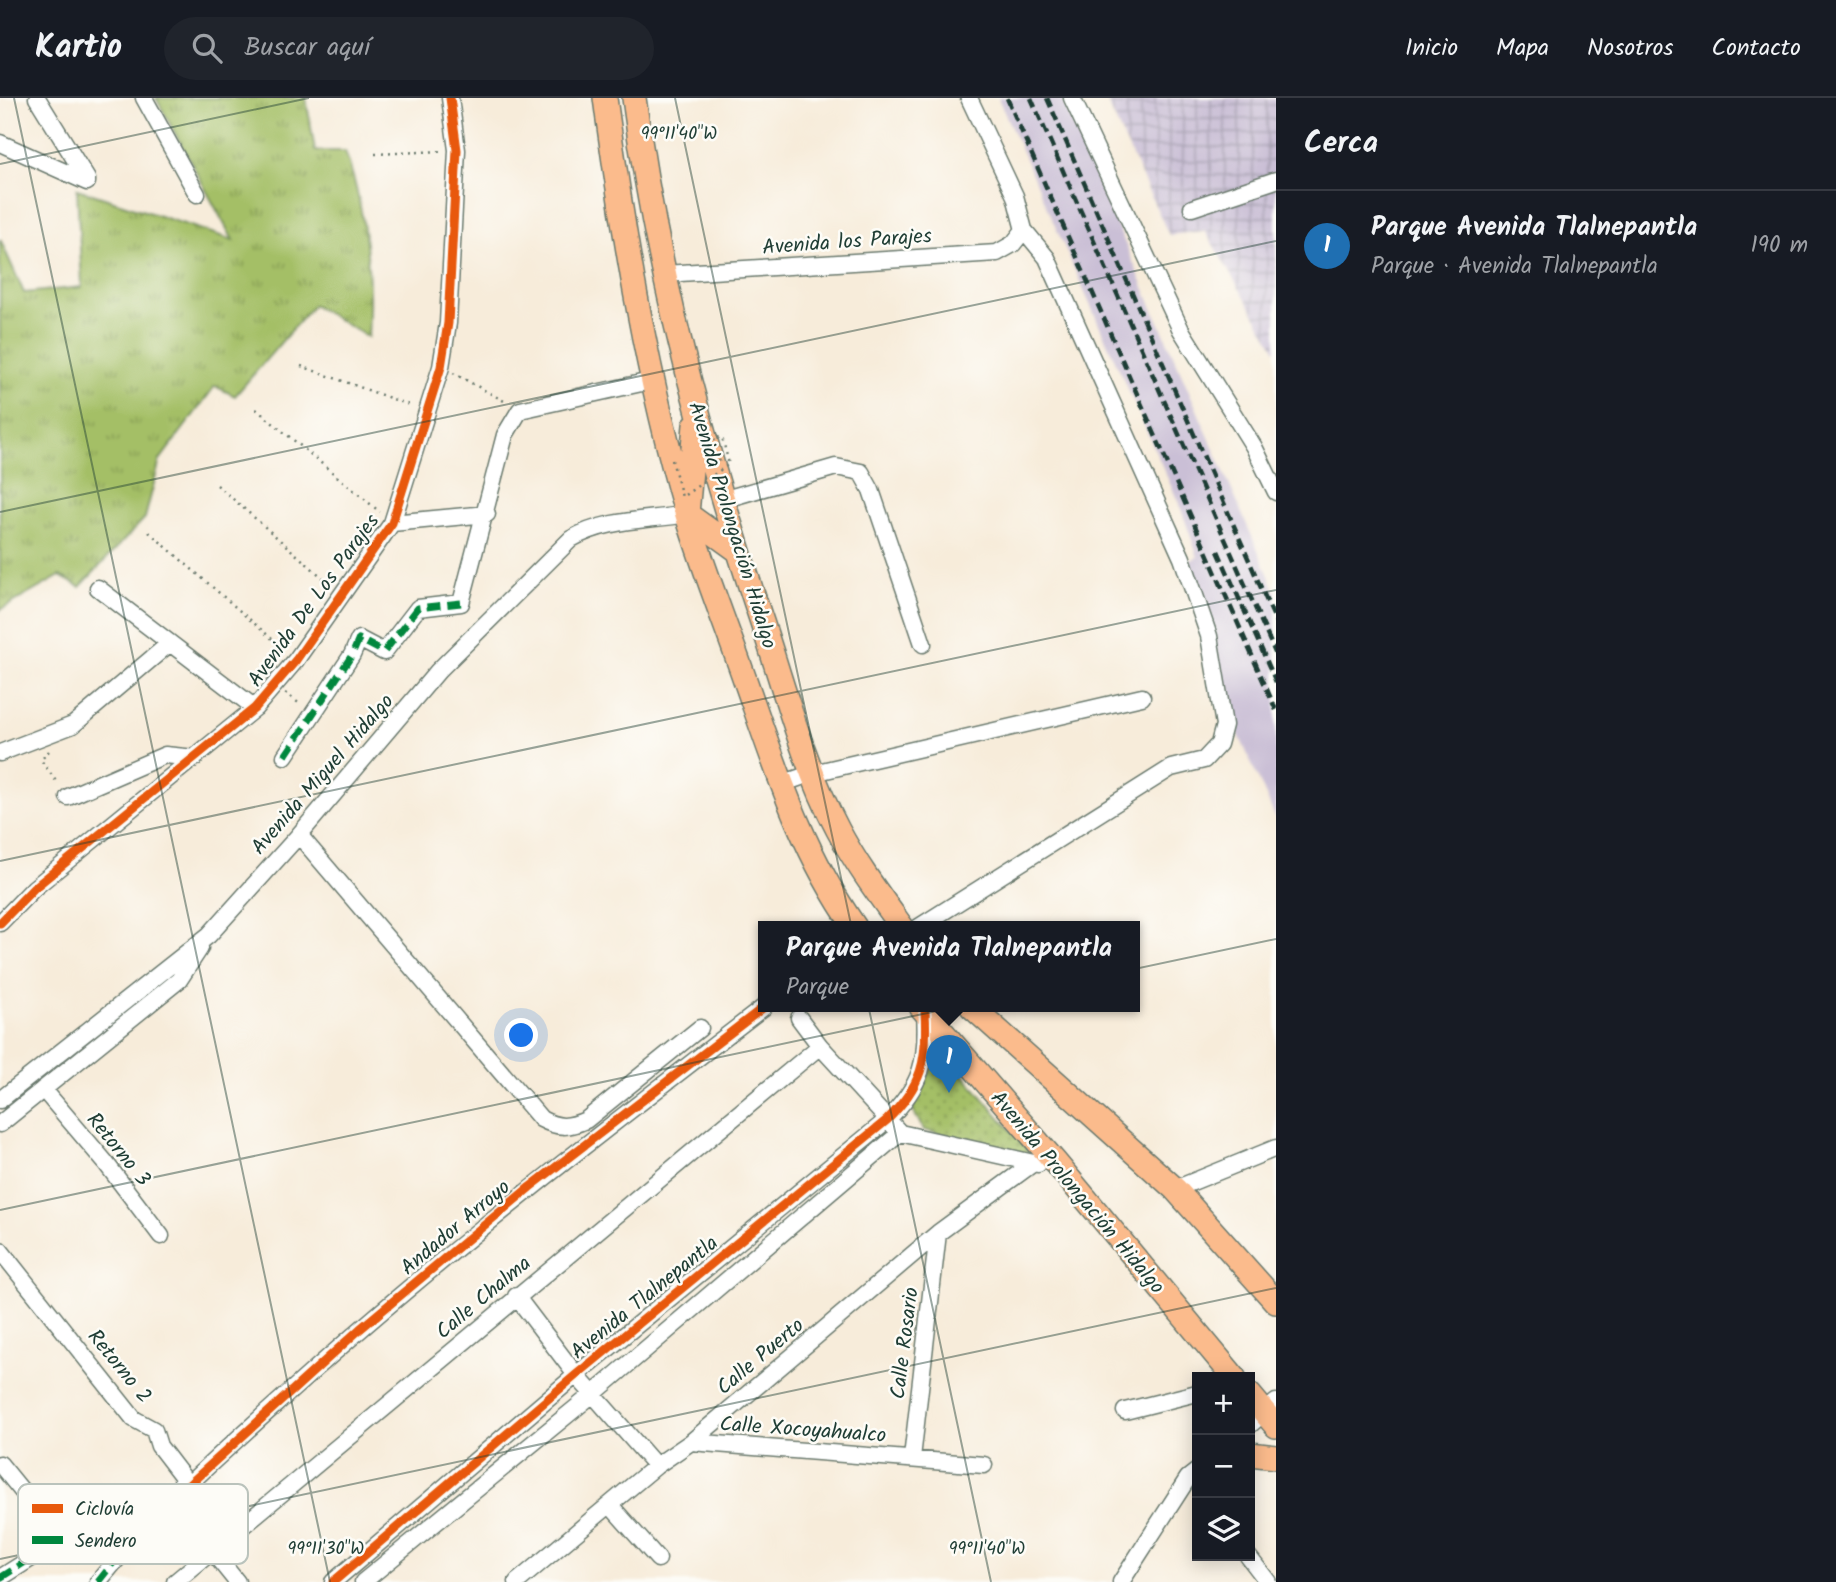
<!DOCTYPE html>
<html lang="es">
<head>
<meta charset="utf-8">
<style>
	body { margin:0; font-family:Kalam,sans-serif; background:#20242c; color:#f1f3f6 }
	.controls { position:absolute; right:21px; bottom:21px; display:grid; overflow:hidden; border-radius:0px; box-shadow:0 4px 18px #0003 }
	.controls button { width:63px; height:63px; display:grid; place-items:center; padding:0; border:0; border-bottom:2px solid #363941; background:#171b24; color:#f1f3f6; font:35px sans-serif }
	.you { position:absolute; left:522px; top:938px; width:24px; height:24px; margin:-18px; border:5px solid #fff; border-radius:50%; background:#1a73e8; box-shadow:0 0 0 10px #1a73e833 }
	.badge { display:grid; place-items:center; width:46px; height:46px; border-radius:50%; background:#1f6fb2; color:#fff; font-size:23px; font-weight:700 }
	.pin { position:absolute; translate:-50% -58px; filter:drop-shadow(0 2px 4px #0008) }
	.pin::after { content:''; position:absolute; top:37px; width:24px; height:21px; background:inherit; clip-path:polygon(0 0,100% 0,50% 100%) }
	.popup { position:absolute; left:758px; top:823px; width:382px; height:91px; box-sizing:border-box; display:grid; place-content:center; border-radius:0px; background:#171b24; filter:drop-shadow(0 2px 5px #0005); font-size:23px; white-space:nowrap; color:#9ea1a6 }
	.popup b { font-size:26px; color:#f1f3f6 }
	.popup::after { content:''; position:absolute; left:50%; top:100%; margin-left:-14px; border:14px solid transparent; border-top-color:#171b24 }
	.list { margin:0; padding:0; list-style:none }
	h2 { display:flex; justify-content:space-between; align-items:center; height:91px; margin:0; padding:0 28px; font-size:30px }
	h2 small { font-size:23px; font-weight:400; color:#9ea1a6 }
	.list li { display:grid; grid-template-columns:46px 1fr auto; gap:21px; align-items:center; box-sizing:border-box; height:112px; padding:0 28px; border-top:2px solid #363941 }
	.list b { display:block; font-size:26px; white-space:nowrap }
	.list p { margin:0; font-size:23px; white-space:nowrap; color:#9ea1a6 }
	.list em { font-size:23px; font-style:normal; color:#9ea1a6 }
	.icon { flex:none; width:38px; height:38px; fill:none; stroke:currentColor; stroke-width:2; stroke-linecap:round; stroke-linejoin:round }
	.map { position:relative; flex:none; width:1276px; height:1484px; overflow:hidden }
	header { display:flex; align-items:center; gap:42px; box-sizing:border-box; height:98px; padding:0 35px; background:#171b24; border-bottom:2px solid #363941 }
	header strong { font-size:33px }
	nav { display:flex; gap:38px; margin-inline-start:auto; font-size:24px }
	.search { width:490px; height:63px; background:#20242c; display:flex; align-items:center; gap:18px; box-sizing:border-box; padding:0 24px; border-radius:38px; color:#9ea1a6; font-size:26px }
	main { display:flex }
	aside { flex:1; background:#171b24 }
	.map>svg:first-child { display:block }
	.industrial { fill:url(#industrial-grid) }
	.railway { fill:#cabfd6 }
	.grass { fill:url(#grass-tufts); stroke:#627e4d; stroke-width:2 }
	.park { fill:url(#park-dots); stroke:#627e4d; stroke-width:2 }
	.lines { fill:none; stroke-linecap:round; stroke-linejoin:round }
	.minor-casing { stroke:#6b7a6e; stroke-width:19 }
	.highway-casing { stroke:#6b7a6e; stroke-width:26 }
	.path { stroke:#6b7a6e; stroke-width:2.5; stroke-dasharray:2 5; stroke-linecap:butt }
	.minor { stroke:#fff; stroke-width:16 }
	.highway { stroke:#fbbb8c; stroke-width:23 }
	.rail { stroke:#1f3d34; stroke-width:4.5; stroke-dasharray:10 5; stroke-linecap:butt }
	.path-bridge { stroke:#6b7a6e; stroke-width:2.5; stroke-dasharray:2 5; stroke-linecap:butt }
	.quiet { stroke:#00873e; stroke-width:7; stroke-dasharray:14 7; stroke-linecap:butt }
	.cycleway-casing { stroke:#fdfcf7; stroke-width:13 }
	.cycleway { stroke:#e8590c; stroke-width:9 }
	.ticks { fill:none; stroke:#1f3d34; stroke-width:2; stroke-opacity:0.45 }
	.labels { text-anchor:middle; stroke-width:5; stroke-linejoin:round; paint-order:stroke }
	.street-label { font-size:21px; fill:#1f3d34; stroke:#fdfcf7 }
	.key { fill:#fdfcf7; stroke:#bac3bc; stroke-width:2 }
	.key-label { font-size:19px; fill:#1f3d34 }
	.ticks-label { font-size:18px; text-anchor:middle; fill:#1f3d34; stroke:#fdfcf7; stroke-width:5; stroke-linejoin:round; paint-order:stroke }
</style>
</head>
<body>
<header>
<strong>Kartio</strong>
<div class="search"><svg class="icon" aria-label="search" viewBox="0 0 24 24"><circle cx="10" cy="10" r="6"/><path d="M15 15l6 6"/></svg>Buscar aquí</div>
<nav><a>Inicio</a><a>Mapa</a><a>Nosotros</a><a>Contacto</a></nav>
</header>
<main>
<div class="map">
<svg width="1276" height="1484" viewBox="0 0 1276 1484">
	<defs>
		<pattern id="industrial-grid" width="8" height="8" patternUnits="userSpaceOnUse" patternTransform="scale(1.75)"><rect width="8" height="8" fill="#cabfd6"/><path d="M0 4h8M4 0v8" fill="none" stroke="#a39cae"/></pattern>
		<pattern id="grass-tufts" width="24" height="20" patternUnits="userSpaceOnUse" patternTransform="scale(1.75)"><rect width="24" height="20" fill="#a4bf66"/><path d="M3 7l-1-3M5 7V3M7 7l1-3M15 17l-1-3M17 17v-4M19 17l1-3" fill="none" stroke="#859c55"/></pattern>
		<pattern id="park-dots" width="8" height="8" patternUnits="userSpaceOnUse" patternTransform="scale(1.75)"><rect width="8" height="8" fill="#a4bf66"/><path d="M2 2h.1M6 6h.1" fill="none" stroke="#859c55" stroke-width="1.8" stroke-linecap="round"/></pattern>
	</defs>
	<rect width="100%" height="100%" fill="#fdfcf7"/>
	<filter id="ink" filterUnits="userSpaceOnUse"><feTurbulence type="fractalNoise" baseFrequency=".0143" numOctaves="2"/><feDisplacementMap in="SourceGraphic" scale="14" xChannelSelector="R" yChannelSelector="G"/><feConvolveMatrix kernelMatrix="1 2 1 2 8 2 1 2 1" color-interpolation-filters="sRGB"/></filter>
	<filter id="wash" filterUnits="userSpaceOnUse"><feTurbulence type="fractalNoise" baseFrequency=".00686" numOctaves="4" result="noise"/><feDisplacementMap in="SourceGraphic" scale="28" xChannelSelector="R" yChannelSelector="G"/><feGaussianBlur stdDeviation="1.57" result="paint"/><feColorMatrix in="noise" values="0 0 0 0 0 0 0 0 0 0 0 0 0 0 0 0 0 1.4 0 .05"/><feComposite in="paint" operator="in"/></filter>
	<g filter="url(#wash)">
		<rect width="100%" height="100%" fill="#f7ecda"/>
		<path class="industrial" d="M1105,0H1276V252L1205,133L1169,137Z"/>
		<path class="railway" d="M998,0H1062L1276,494V721L1228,612L1189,463L1198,459L1180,408Z"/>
		<path class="grass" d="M156,0H306L315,53H345C366,113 372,176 368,239L313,207L235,298L215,288L160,362L145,420L80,489L60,478L0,512V141L24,195L82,189L77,91L233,142Z"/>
		<path class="park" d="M941,951L1035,1060L924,1032L912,1011Z"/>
	</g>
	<g filter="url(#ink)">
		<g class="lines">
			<defs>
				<path id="minor" d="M144,0L197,96
					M1072,0L1181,232L1254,349L1276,394
					M0,45L87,84V81L37,0
					M1192,110L1276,82
					M664,176L997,155L1013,146L1024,132
					M722,402L836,369L861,374L871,392L923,546
					M392,425L487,416
					M98,490L255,610
					M0,655L73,627L170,545
					M285,658L352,557L359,541L384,554L418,510L461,505L505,337L520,312L655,282
					M781,686L813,675L1142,599
					M68,699L165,657L195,660
					M299,737L541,1021C558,1030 568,1030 586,1022L700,930
					M0,825L34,790L255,610L296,562L392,425L441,269L448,225L457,52L450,0
					M919,829L1171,670L1204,662L1219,646L1224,627L1209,538L1182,460L1047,160L1024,132L1015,98L969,0
					M799,920L820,948L900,1035L1038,1066
					M43,991L105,1064L161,1138
					M0,1002L209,837L299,737L438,573L571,441C608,420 647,423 687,416
					M0,1026L179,882L200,850
					M1175,1091L1276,1050
					M0,1152L134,1321L154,1332L159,1348L182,1378L183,1392L221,1446
					M516,1198L576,1277L656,1368
					M1125,1313L1197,1295
					M1250,1327L1276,1304
					M691,1344L984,1367
					M912,1360L938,1135
					M0,1366L57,1436L30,1461L0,1480
					M610,1407L658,1461
					M212,1453L237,1484
					M1248,1458L1268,1484
					M98,1484C156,1412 225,1352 294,1290C444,1155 604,1032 764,909
					M175,1484L820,948
					M333,1484L576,1277L887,1022C922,987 928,963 925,914
					M363,1484L593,1296L900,1035
					M517,1484L656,1368L691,1344L938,1135L1032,1066
					M1121,1484L1188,1380L1197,1373"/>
				<path id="highway" d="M605,0C624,140 647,281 687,417C704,473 726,527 745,582C776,670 801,752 855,829
					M634,0C657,177 703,349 760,518C784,589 803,666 838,732C856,766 879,797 902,829
					M695,327L687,416L737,452
					M921,909L1056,1065L1234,1279
					M972,909L1175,1091L1276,1204
					M1250,1297L1276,1328
					M1250,1356L1276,1359"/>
			</defs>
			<use href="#minor" class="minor-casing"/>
			<use href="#highway" class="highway-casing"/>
			<path class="path" d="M375,56L443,53
				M301,268L412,308
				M453,275L506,304
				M256,311L380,414
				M217,387L330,486
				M149,434L286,553
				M285,595L300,606
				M49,653L41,662L58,686"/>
			<use href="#minor" class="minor"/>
			<use href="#highway" class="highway"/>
			<path class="rail" d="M1007,0L1276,612
				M1031,0L1276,557
				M1047,0L1276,524
				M1218,453L1276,584"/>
			<path class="path-bridge" d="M672,362L682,399L729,366L722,339L714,340L720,365"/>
			<path class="quiet" d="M285,658L352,557L359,541L384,554L418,510L461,505
				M0,1480L30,1461L57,1436
				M98,1484L129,1445L183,1392L221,1446"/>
			<defs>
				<path id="cycleway" d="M0,825L34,790L255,610L296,562L392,425L441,269L448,225L457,52L450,0
					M183,1392L360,1231L530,1089L764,909
					M333,1484L576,1277L887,1022C922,987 928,963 925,914"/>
			</defs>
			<use href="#cycleway" class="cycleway-casing"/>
			<use href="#cycleway" class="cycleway"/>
		</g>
	</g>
	<path class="ticks" d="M14,0L330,1484M675,0L991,1484M0,66L309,0M0,414L1276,143M0,763L1276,492M0,1112L1276,841M0,1461L1276,1190"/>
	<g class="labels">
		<g class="street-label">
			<text transform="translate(847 143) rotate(-4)" y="7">Avenida los Parajes</text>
			<text transform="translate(733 427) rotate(73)" y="7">Avenida Prolongación Hidalgo</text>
			<text transform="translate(313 502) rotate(-54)" y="7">Avenida De Los Parajes</text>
			<text transform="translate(322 676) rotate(-49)" y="7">Avenida Miguel Hidalgo</text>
			<text transform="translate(119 1051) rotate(51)" y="7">Retorno 3</text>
			<text transform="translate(1078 1094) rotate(50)" y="7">Avenida Prolongación Hidalgo</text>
			<text transform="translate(455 1129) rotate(-40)" y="7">Andador Arroyo</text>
			<text transform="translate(483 1199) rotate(-40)" y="7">Calle Chalma</text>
			<text transform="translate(644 1199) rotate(-39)" y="7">Avenida Tlalnepantla</text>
			<text transform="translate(904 1245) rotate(-83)" y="7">Calle Rosario</text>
			<text transform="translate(760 1258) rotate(-40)" y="7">Calle Puerto</text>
			<text transform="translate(120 1268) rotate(51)" y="7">Retorno 2</text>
			<text transform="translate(803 1331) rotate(4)" y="7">Calle Xocoyahualco</text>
		</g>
	</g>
	<rect x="18" y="1386" width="230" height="80" rx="10" class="key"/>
	<rect x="32" y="1406" width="31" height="9" fill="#e8590c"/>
	<rect x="32" y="1438" width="31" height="8" fill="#00873e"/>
	<g class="key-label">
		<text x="75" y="1417">Ciclovía</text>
		<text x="75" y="1449">Sendero</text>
	</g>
	<g class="ticks-label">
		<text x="679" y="41">99°11'40"W</text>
		<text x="326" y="1456">99°11'30"W</text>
		<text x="987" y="1456">99°11'40"W</text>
	</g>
</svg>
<div class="controls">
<button>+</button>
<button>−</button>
<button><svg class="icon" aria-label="layers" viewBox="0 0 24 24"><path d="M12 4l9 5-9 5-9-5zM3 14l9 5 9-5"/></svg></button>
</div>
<div class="you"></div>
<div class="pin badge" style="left:949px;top:995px">1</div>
<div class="popup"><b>Parque Avenida Tlalnepantla</b>Parque</div>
</div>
<aside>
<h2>Cerca<small></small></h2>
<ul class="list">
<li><span class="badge">1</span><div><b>Parque Avenida Tlalnepantla</b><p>Parque · Avenida Tlalnepantla</p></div><em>190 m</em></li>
</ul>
</aside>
</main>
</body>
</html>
